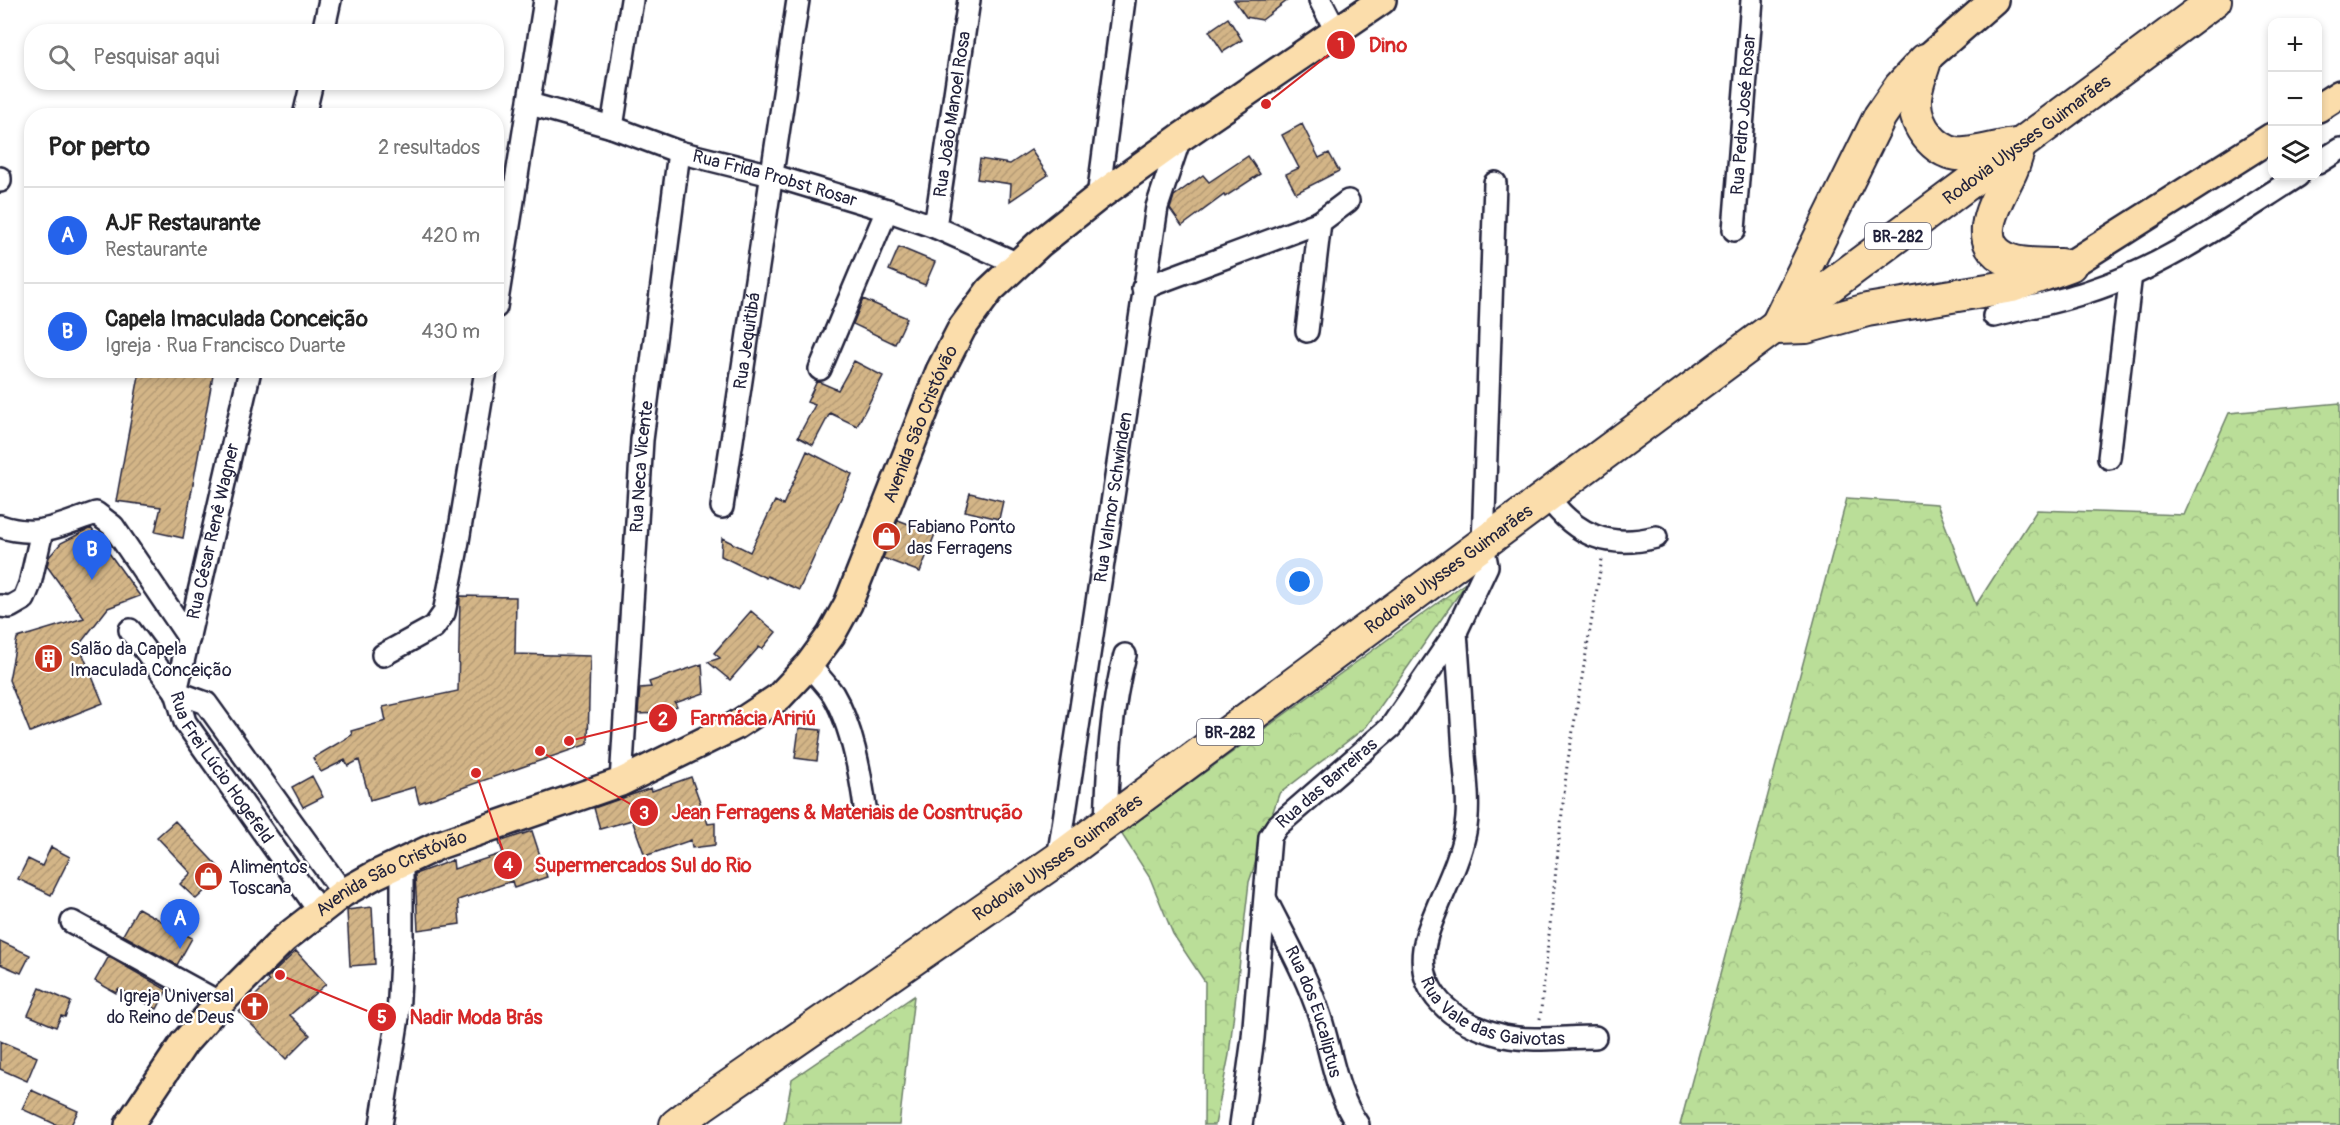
<!DOCTYPE html>
<html lang="pt">
<head>
<meta charset="utf-8">
<style>
	body { margin:0; font-family:Pangolin,sans-serif; background:#f6f6f6; color:#222 }
	.controls { position:absolute; right:18px; top:18px; display:grid; overflow:hidden; border-radius:12px; box-shadow:0 3px 9px #0003 }
	.controls button { width:54px; height:54px; display:grid; place-items:center; padding:0; border:0; border-bottom:2px solid #e0e0e0; background:#fff; color:#222; font:30px sans-serif }
	.you { position:absolute; left:1300px; top:582px; width:21px; height:21px; margin:-15px; border:4px solid #fff; border-radius:50%; background:#1a73e8; box-shadow:0 0 0 9px #1a73e833 }
	.badge { display:grid; place-items:center; width:39px; height:39px; border-radius:50%; background:#2563eb; color:#fff; font-size:20px; font-weight:700 }
	.pin { position:absolute; translate:-50% -50px; filter:drop-shadow(0 2px 3px #0008) }
	.pin::after { content:''; position:absolute; top:32px; width:21px; height:18px; background:inherit; clip-path:polygon(0 0,100% 0,50% 100%) }
	.list { margin:0; padding:0; list-style:none }
	h2 { display:flex; justify-content:space-between; align-items:center; height:78px; margin:0; padding:0 24px; font-size:26px }
	h2 small { font-size:20px; font-weight:400; color:#767676 }
	.list li { display:grid; grid-template-columns:39px 1fr auto; gap:18px; align-items:center; box-sizing:border-box; height:96px; padding:0 24px; border-top:2px solid #e0e0e0 }
	.list b { display:block; font-size:22px; white-space:nowrap }
	.list p { margin:0; font-size:20px; white-space:nowrap; color:#767676 }
	.list em { font-size:20px; font-style:normal; color:#767676 }
	.icon { flex:none; width:33px; height:33px; fill:none; stroke:currentColor; stroke-width:2; stroke-linecap:round; stroke-linejoin:round }
	.map { position:relative; flex:none; width:2340px; height:1125px; overflow:hidden }
	.search { position:absolute; background:#fff; box-shadow:0 3px 9px #0003; left:24px; top:24px; width:480px; height:66px; display:flex; align-items:center; gap:15px; box-sizing:border-box; padding:0 21px; border-radius:24px; color:#767676; font-size:22px }
	.panel { position:absolute; background:#fff; box-shadow:0 3px 9px #0003; left:24px; top:108px; width:480px; height:270px; border-radius:24px }
	.map>svg:first-child { display:block }
	.forest { fill:url(#forest-crowns); stroke:#6e806a; stroke-width:1.5 }
	.building { fill:url(#building-hatch); stroke:#22223b; stroke-width:1.5 }
	.lines { fill:none; stroke-linecap:round; stroke-linejoin:round }
	.minor-casing { stroke:#22223b; stroke-width:26 }
	.major-casing { stroke:#22223b; stroke-width:32 }
	.highway-casing { stroke:#22223b; stroke-width:36 }
	.path { stroke:#22223b; stroke-width:3; stroke-dasharray:1.5 4.5; stroke-linecap:butt }
	.minor { stroke:#fff; stroke-width:21 }
	.major { stroke:#fbddab; stroke-width:27 }
	.highway { stroke:#fbddab; stroke-width:32 }
	.labels { text-anchor:middle; stroke-width:4.5; stroke-linejoin:round; paint-order:stroke }
	.shield { fill:#fff; stroke:#646476; stroke-width:1.5 }
	.shield-label { font-size:16px; font-weight:bold; fill:#22223b }
	.street-label { font-size:18px; fill:#22223b; stroke:#fff }
	.poi-label { font-size:18px; fill:#22223b; stroke:#fff; text-anchor:start }
	.leader { fill:none; stroke:#d62828; stroke-width:2 }
	.callout-dot { fill:#d62828; stroke:#fff; stroke-width:2 }
	.mark-label { font-size:18px; text-anchor:middle; font-weight:bold; fill:#fff }
	.callout-label { font-size:20px; text-anchor:middle; font-weight:bold; fill:#d62828; stroke:#fff; stroke-width:4.5; stroke-linejoin:round; paint-order:stroke }
</style>
</head>
<body>
<div class="map">
<svg width="2340" height="1125" viewBox="0 0 2340 1125">
	<defs>
		<pattern id="forest-crowns" width="20" height="18" patternUnits="userSpaceOnUse" patternTransform="scale(1.5)"><rect width="20" height="18" fill="#bade98"/><path d="M2 6a3 3 0 1 1 6 0M12 15a3 3 0 1 1 6 0" fill="none" stroke="#a0be84"/></pattern>
		<pattern id="building-hatch" width="6" height="6" patternUnits="userSpaceOnUse" patternTransform="scale(1.5)"><rect width="6" height="6" fill="#d3b587"/><path d="M-1 1l2-2M0 6l6-6M5 7l2-2" fill="none" stroke="#b59b75"/></pattern>
	</defs>
	<rect width="100%" height="100%" fill="#fff"/>
	<filter id="ink" filterUnits="userSpaceOnUse"><feTurbulence type="fractalNoise" baseFrequency=".0167" numOctaves="2"/><feDisplacementMap in="SourceGraphic" scale="12" xChannelSelector="R" yChannelSelector="G"/><feConvolveMatrix kernelMatrix="1 2 1 2 8 2 1 2 1" color-interpolation-filters="sRGB"/></filter>
	<g filter="url(#ink)">
		<path class="forest" d="M2340,403V1125H1680L1847,498L1937,504L1976,605L2037,510L2184,515L2229,413Z
			M1468,581L1366,727L1279,794L1249,882L1229,1055L1215,1125H1204L1205,982L1173,934L1150,878L1121,833Z
			M914,996L899,1125H784L792,1079Z"/>
		<path class="building" d="M1234,0H1288L1262,20L1246,17Z
			M1228,18L1242,40L1223,52L1209,31Z
			M1302,124L1319,158L1329,153L1339,171L1296,193L1286,174L1299,168L1282,135Z
			M1031,150L1048,175L1010,201L1011,184L977,179L980,159L1010,164Z
			M1248,156L1260,174L1225,197L1224,195L1182,226L1170,209L1174,196L1203,175L1209,182Z
			M899,247L935,262L925,285L889,270Z
			M863,299L907,318L895,344L853,324Z
			M854,361L883,376L857,426L830,413L813,445L798,437L815,405L807,402L817,381L838,390Z
			M140,370H214L183,538L155,532L161,507L116,501Z
			M807,451L852,474L799,590L767,576L766,578L721,556L722,538L750,552L775,501L783,505Z
			M970,493L1003,501L999,519L965,511Z
			M898,520L935,534L920,572L883,558Z
			M91,528L140,596L108,608L79,645L103,703L30,732L9,680L17,638L84,618L47,566L49,557L61,543Z
			M460,596L516,597L515,654L590,656L588,744L419,803L415,787L370,800L359,760L348,766L345,760L321,772L313,758L352,735L351,731L386,721L383,707L458,691Z
			M751,611L776,632L762,649L759,647L730,680L708,662L720,658L714,653Z
			M702,664L704,693L675,703L677,707L662,713L638,714L640,688L651,687L649,682Z
			M799,728L821,730L817,761L795,758Z
			M312,776L323,797L303,807L292,787Z
			M691,777L708,824L715,823V845L692,848L691,840L645,856L632,820L600,829L594,808L651,788L652,791Z
			M175,821L224,873L196,899L180,884L191,873L157,837Z
			M532,831L547,877L514,888L512,881L458,900L460,924L418,930L415,874L453,860L454,869L503,853L499,842Z
			M51,847L70,857L51,895L18,879L28,859L42,866Z
			M372,907L375,964L350,966L347,910Z
			M138,908L192,938L177,965L123,935Z
			M0,941L30,955L21,973L0,964Z
			M296,951L326,984L290,1015L310,1035L286,1059L239,1012L269,982L267,979Z
			M108,958H111L167,990L157,1009L118,989L116,993L95,981Z
			M40,988L71,1002L65,1017L61,1016L56,1027L28,1015Z
			M0,1041L37,1057L27,1081L0,1069Z
			M31,1090L78,1111L71,1125H57L22,1109Z"/>
		<g class="lines">
			<defs>
				<g id="minor">
					<path d="M1320,0L1336,31"/>
					<path d="M323,32L330,0"/>
					<path id="s1" d="M530,104L612,127L679,152L771,175L887,210L935,227L1016,263"/>
					<path d="M304,116L312,82"/>
					<path d="M612,127L632,0"/>
					<path d="M2318,163L2340,149"/>
					<path d="M0,181V178"/>
					<path d="M1098,197L1124,0"/>
					<path id="s2" d="M935,227L969,0"/>
					<path id="s3" d="M1734,230L1752,0"/>
					<path d="M1143,288L1320,222L1348,201"/>
					<path d="M496,307L545,0"/>
					<path d="M1994,316C2025,308 2057,302 2087,292C2163,268 2232,218 2298,176"/>
					<path d="M1307,331L1320,222"/>
					<path d="M820,369L887,210"/>
					<path d="M2109,458L2131,274"/>
					<path d="M1548,497C1576,536 1609,549 1656,537"/>
					<path id="s4" d="M722,507L798,0"/>
					<path d="M0,526C38,539 60,525 96,513L113,526L189,638"/>
					<path d="M0,606L10,607L24,599L30,584L42,531"/>
					<path id="s5" d="M130,630L176,692L185,722L319,911"/>
					<path id="s6" d="M1456,632C1459,673 1462,714 1464,755C1466,780 1470,808 1465,832C1458,868 1438,900 1427,935C1410,992 1454,1024 1504,1036C1532,1042 1565,1037 1595,1037"/>
					<path d="M383,655L434,627L444,613L456,553L486,370"/>
					<path d="M809,665C817,675 826,684 833,694C852,726 860,771 865,807"/>
					<path id="s7" d="M176,692L250,370"/>
					<path d="M176,692L206,703L343,893"/>
					<path id="s8" d="M621,782L642,440L679,152"/>
					<path d="M1106,824C1108,767 1110,711 1125,655"/>
					<path id="s9" d="M1058,859L1157,207L1180,138"/>
					<path id="s10" d="M1266,900C1285,938 1307,976 1320,1017C1332,1054 1335,1092 1358,1125"/>
					<path d="M72,922L220,1003"/>
					<path d="M381,1125L398,1017L402,939V861"/>
					<path id="s11" d="M1241,1125L1253,1038L1270,837L1277,826L1391,727L1456,632L1487,566L1483,545L1495,183"/>
				</g>
				<g id="major">
					<path d="M1925,60L1994,0"/>
					<path d="M2318,108L2340,94"/>
					<path d="M2070,265L2272,137"/>
					<path id="s12" d="M129,1125L184,1043L220,1003L284,939L343,893L375,875L439,845L621,782L735,726L779,697L809,665L831,635L848,604L940,371L962,328L990,290L1039,244L1098,197L1180,138L1382,0"/>
				</g>
				<g id="highway">
					<path d="M1924,64C1920,77 1914,91 1915,104C1916,127 1934,150 1956,154C1968,156 2002,146 2016,145"/>
					<path d="M2020,144C2017,153 2015,162 2011,171C2000,196 1966,242 2009,260C2023,266 2044,264 2060,265"/>
					<path d="M1779,321L1880,116L1900,87L1925,60"/>
					<path d="M1776,328L1806,327L1867,310L2012,286L2070,265"/>
					<path id="s13" d="M676,1125L702,1105L1058,859L2215,0"/>
				</g>
			</defs>
			<use href="#minor" class="minor-casing"/>
			<use href="#major" class="major-casing"/>
			<use href="#highway" class="highway-casing"/>
			<path class="path" d="M1540,1019L1567,766L1602,559"/>
			<use href="#minor" class="minor"/>
			<use href="#major" class="major"/>
			<use href="#highway" class="highway"/>
		</g>
	</g>
	<defs>
		<symbol id="shop-disc" viewBox="-11 -11 22 22"><circle r="9.5" fill="#c8321e" stroke="#fff"/><path d="M-5-2.5h2.3a2.7 3.5 0 0 1 5.4 0H5L5.5 6h-11ZM-1.5-2.5h3a1.5 2.3 0 0 0-3 0Z" fill="#fff"/></symbol>
		<symbol id="building-disc" viewBox="-11 -11 22 22"><circle r="9.5" fill="#c8321e" stroke="#fff"/><path d="M-4-6H4V6H1V3H-1V6H-4ZM-2.5-4.3h1.7v1.8h-1.7ZM.8-4.3h1.7v1.8H.8ZM-2.5-1h1.7V.8h-1.7ZM.8-1h1.7V.8H.8Z" fill="#fff"/></symbol>
		<symbol id="church-disc" viewBox="-11 -11 22 22"><circle r="9.5" fill="#c8321e" stroke="#fff"/><path d="M-1.2-6h2.4v3.5h3.3v2.4h-3.3V6h-2.4V-.1h-3.3v-2.4h3.3Z" fill="#fff"/></symbol>
	</defs>
	<g fill-rule="evenodd">
		<use href="#shop-disc" x="870" y="520" width="33" height="33"/>
		<use href="#building-disc" x="32" y="642" width="33" height="33"/>
		<use href="#shop-disc" x="192" y="860" width="33" height="33"/>
		<use href="#church-disc" x="238" y="990" width="33" height="33"/>
	</g>
	<g class="labels">
		<g class="shield">
			<rect x="1865" y="223" width="66" height="26" rx="4.5"/>
			<rect x="1197" y="719" width="66" height="26" rx="4.5"/>
		</g>
		<g class="shield-label">
			<text x="1898" y="242">BR-282</text>
			<text x="1230" y="738">BR-282</text>
		</g>
		<g class="street-label">
			<text dy="6" stroke="none"><textPath href="#s2" startOffset="114">Rua João Manoel Rosa</textPath></text>
			<text dy="6" stroke="none"><textPath href="#s3" startOffset="116">Rua Pedro José Rosar</textPath></text>
			<text dy="6" stroke="none"><textPath href="#s13" startOffset="1672">Rodovia Ulysses Guimarães</textPath></text>
			<text dy="6" stroke="none"><textPath href="#s1" startOffset="256">Rua Frida Probst Rosar</textPath></text>
			<text dy="6" stroke="none"><textPath href="#s4" startOffset="168">Rua Jequitibá</textPath></text>
			<text dy="6" stroke="none"><textPath href="#s12" startOffset="1108">Avenida São Cristóvão</textPath></text>
			<text dy="6" stroke="none"><textPath href="#s8" startOffset="316">Rua Neca Vicente</textPath></text>
			<text dy="6" stroke="none"><textPath href="#s9" startOffset="366">Rua Valmor Schwinden</textPath></text>
			<text dy="6" stroke="none"><textPath href="#s7" startOffset="165">Rua César Renê Wagner</textPath></text>
			<text dy="6" stroke="none"><textPath href="#s13" startOffset="952">Rodovia Ulysses Guimarães</textPath></text>
			<text dy="6" stroke="none"><textPath href="#s5" startOffset="166">Rua Frei Lúcio Hogefeld</textPath></text>
			<text dy="6" stroke="none"><textPath href="#s11" startOffset="368">Rua das Barreiras</textPath></text>
			<text dy="6" stroke="none"><textPath href="#s13" startOffset="466">Rodovia Ulysses Guimarães</textPath></text>
			<text dy="6" stroke="none"><textPath href="#s12" startOffset="370">Avenida São Cristóvão</textPath></text>
			<text dy="6" stroke="none"><textPath href="#s6" startOffset="435">Rua Vale das Gaivotas</textPath></text>
			<text dy="6" stroke="none"><textPath href="#s10" startOffset="122">Rua dos Eucaliptus</textPath></text>
		</g>
		<g class="poi-label">
			<text x="907" y="533">Fabiano Ponto<tspan x="907" dy="21">das Ferragens</tspan></text>
			<text x="70" y="655">Salão da Capela<tspan x="70" dy="21">Imaculada Conceição</tspan></text>
			<text x="229" y="873">Alimentos<tspan x="229" dy="21">Toscana</tspan></text>
			<text x="234" y="1002" text-anchor="end">Igreja Universal<tspan x="234" dy="21">do Reino de Deus</tspan></text>
		</g>
	</g>
	<path class="leader" d="M1266 104L1341 45M569 741L663 718M540 751L644 812M476 773L508 865M280 975L382 1017"/>
	<g class="callout-dot">
		<circle cx="1266" cy="104" r="6"/>
		<circle cx="569" cy="741" r="6"/>
		<circle cx="540" cy="751" r="6"/>
		<circle cx="476" cy="773" r="6"/>
		<circle cx="280" cy="975" r="6"/>
		<circle cx="1341" cy="45" r="15"/>
		<circle cx="663" cy="718" r="15"/>
		<circle cx="644" cy="812" r="15"/>
		<circle cx="508" cy="865" r="15"/>
		<circle cx="382" cy="1017" r="15"/>
	</g>
	<g class="mark-label">
		<text x="1341" y="51">1</text>
		<text x="663" y="725">2</text>
		<text x="644" y="819">3</text>
		<text x="508" y="871">4</text>
		<text x="382" y="1023">5</text>
	</g>
	<g class="callout-label">
		<text x="1388" y="52">Dino</text>
		<text x="753" y="725">Farmácia Aririú</text>
		<text x="847" y="819">Jean Ferragens &amp; Materiais de Cosntrução</text>
		<text x="643" y="872">Supermercados Sul do Rio</text>
		<text x="476" y="1024">Nadir Moda Brás</text>
	</g>
</svg>
<div class="controls">
<button>+</button>
<button>−</button>
<button><svg class="icon" aria-label="layers" viewBox="0 0 24 24"><path d="M12 4l9 5-9 5-9-5zM3 14l9 5 9-5"/></svg></button>
</div>
<div class="you"></div>
<div class="pin badge" style="left:180px;top:949px">A</div>
<div class="pin badge" style="left:92px;top:580px">B</div>
<div class="search"><svg class="icon" aria-label="search" viewBox="0 0 24 24"><circle cx="10" cy="10" r="6"/><path d="M15 15l6 6"/></svg>Pesquisar aqui</div>
<section class="panel">
<h2>Por perto<small>2 resultados</small></h2>
<ul class="list">
<li><span class="badge">A</span><div><b>AJF Restaurante</b><p>Restaurante</p></div><em>420 m</em></li>
<li><span class="badge">B</span><div><b>Capela Imaculada Conceição</b><p>Igreja · Rua Francisco Duarte</p></div><em>430 m</em></li>
</ul>
</section>
</div>
</body>
</html>
